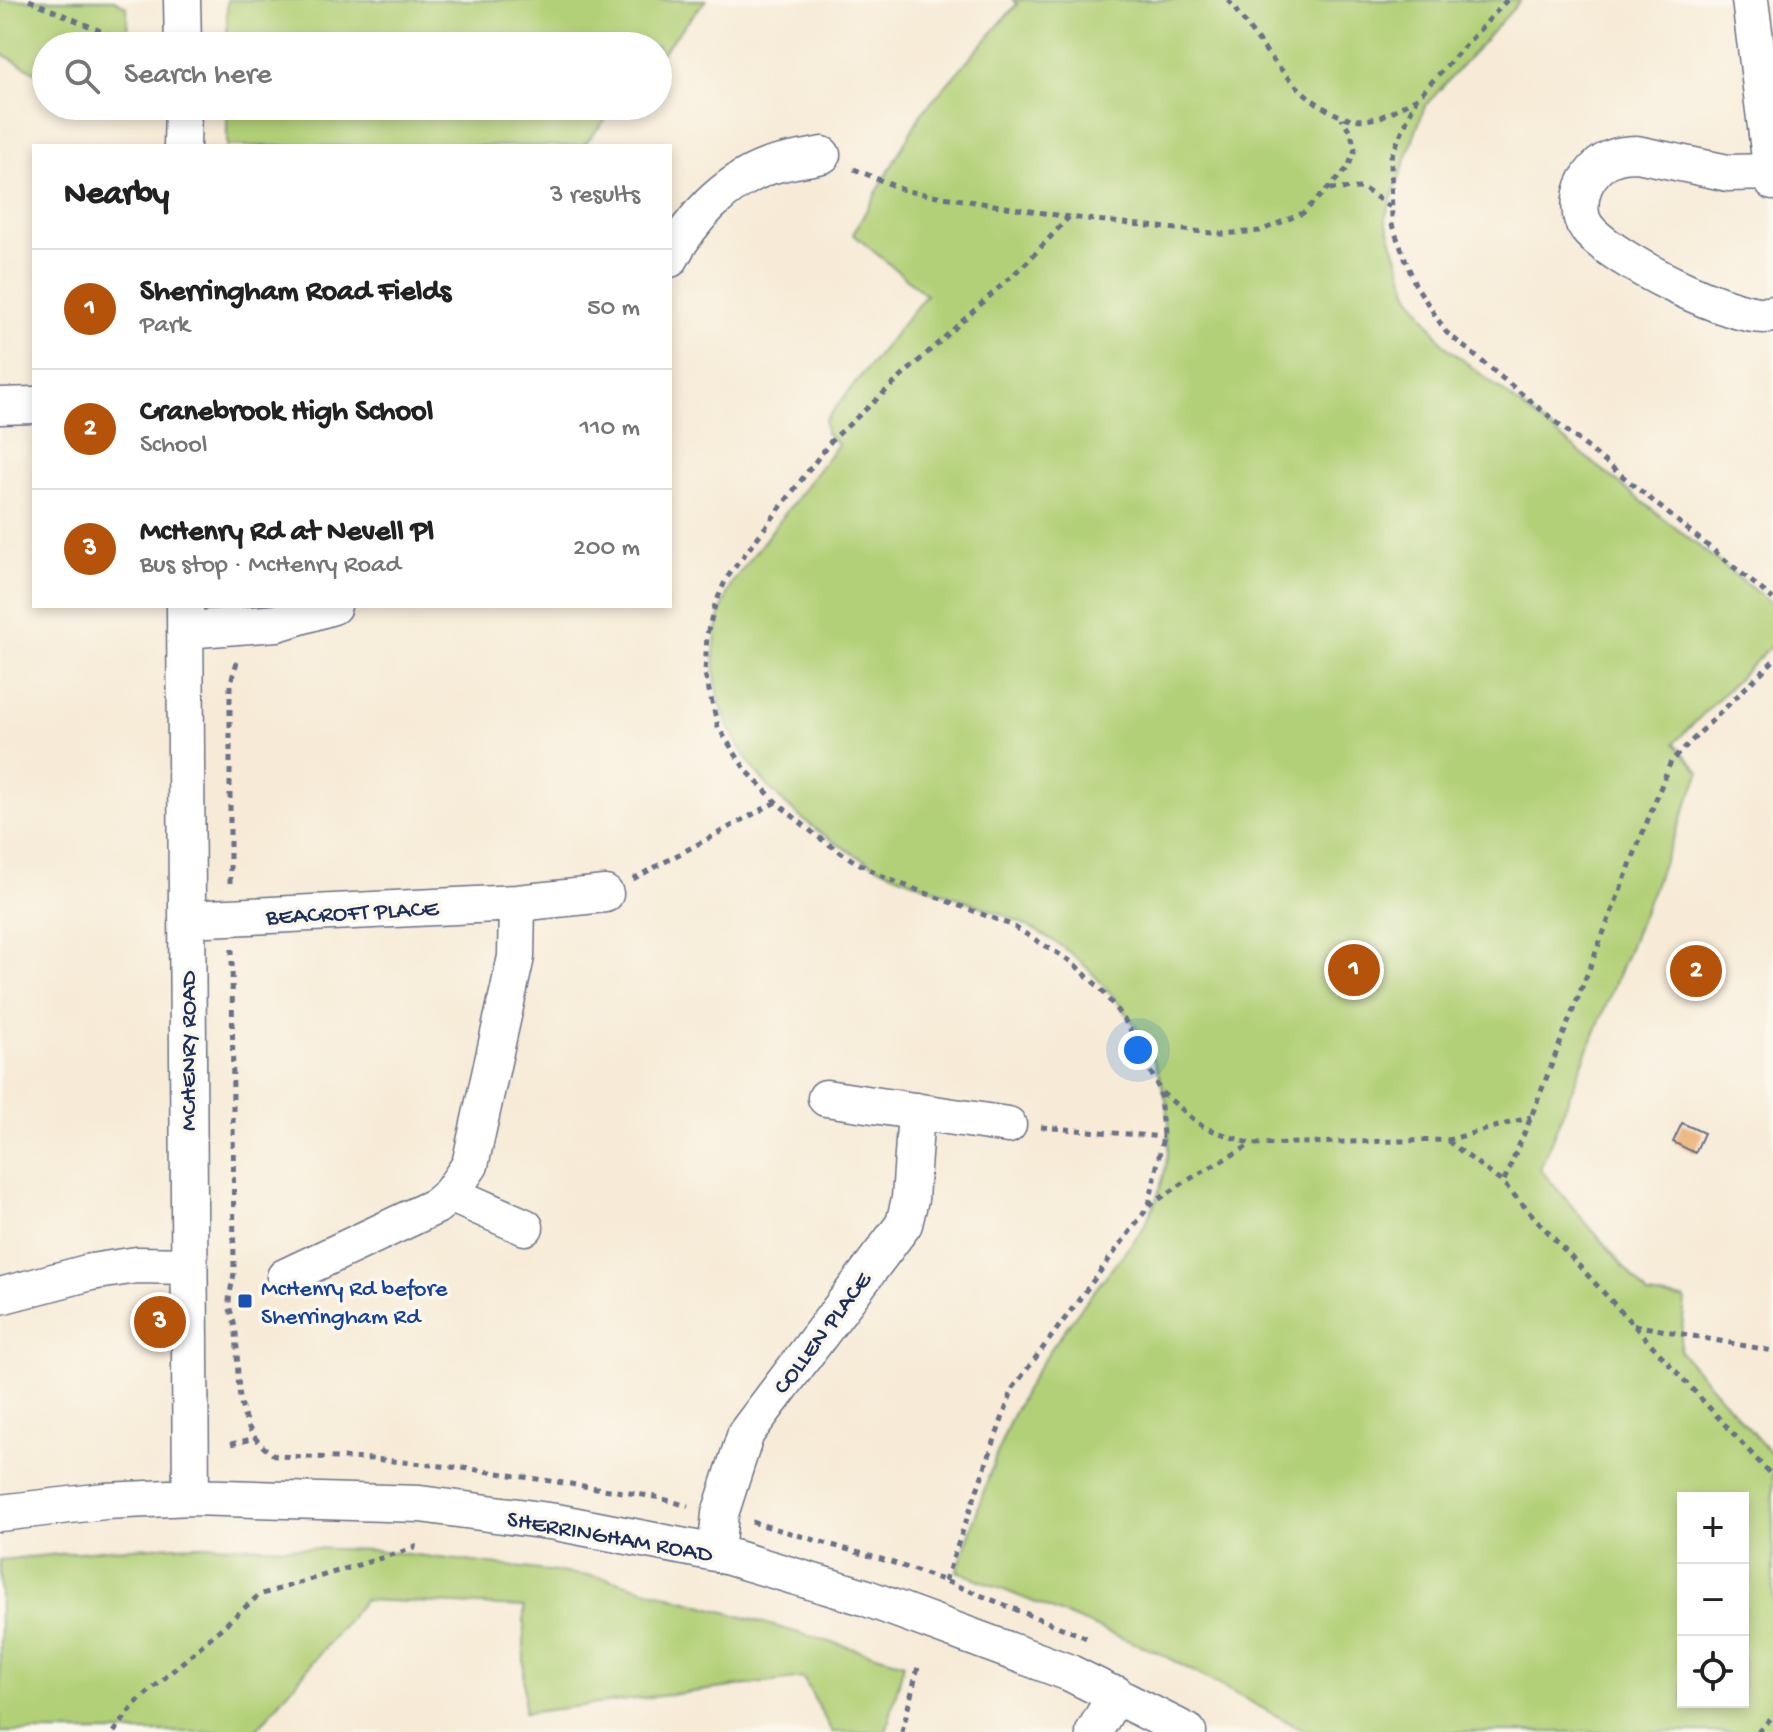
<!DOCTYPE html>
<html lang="en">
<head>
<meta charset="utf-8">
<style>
	body { margin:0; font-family:"Gochi Hand",sans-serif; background:#f6f6f6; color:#222 }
	.controls { position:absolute; right:24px; bottom:24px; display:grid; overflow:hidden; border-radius:0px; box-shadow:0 4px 12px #0003 }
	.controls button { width:72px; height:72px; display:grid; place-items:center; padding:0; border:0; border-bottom:2px solid #e0e0e0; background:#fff; color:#222; font:40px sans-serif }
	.you { position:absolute; left:1138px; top:1050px; width:28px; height:28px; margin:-20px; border:6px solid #fff; border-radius:50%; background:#1a73e8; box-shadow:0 0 0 12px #1a73e833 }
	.badge { display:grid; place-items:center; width:52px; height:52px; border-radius:50%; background:#b45309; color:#fff; font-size:26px; font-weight:700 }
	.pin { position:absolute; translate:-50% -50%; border:4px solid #fff; box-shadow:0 2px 8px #0006 }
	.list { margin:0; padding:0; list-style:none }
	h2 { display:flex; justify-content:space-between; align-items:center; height:104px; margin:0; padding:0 32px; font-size:34px }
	h2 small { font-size:26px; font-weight:400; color:#767676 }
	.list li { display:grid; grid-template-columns:52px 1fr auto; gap:24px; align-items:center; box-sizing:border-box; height:120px; padding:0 32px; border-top:2px solid #e0e0e0 }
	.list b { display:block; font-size:30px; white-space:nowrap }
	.list p { margin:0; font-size:26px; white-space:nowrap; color:#767676 }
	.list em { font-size:26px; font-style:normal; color:#767676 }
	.icon { flex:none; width:44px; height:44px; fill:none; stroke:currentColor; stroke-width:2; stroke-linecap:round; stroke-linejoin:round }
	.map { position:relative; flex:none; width:1773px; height:1732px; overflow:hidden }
	.search { position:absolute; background:#fff; box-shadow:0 4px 12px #0003; left:32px; top:32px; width:640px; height:88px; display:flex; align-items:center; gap:20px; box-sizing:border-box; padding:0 28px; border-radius:44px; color:#767676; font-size:30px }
	.panel { position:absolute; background:#fff; box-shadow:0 4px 12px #0003; left:32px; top:144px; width:640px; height:464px; border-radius:0px }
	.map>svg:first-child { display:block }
	.green { fill:#b2d077; stroke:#66806a; stroke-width:2; fill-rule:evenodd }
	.building { fill:#ecb176 }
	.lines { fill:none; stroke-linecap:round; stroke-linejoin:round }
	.minor-casing { stroke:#687188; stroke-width:39 }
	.path { stroke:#687188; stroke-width:5; stroke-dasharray:6 6; stroke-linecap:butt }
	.minor { stroke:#fff; stroke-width:36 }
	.transit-dot { fill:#1a4fb4; stroke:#fbf7ec; stroke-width:3 }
	.labels { text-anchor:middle; stroke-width:7; stroke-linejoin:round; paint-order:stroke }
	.street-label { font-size:24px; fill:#1b2f5e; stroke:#fbf7ec }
	.transit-label { font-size:24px; fill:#164399; stroke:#fbf7ec; text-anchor:start }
</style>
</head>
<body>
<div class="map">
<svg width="1773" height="1732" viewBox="0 0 1773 1732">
	<rect width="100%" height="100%" fill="#fbf7ec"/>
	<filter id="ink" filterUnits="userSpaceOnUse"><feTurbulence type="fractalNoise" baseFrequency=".0125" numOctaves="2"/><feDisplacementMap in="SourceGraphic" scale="16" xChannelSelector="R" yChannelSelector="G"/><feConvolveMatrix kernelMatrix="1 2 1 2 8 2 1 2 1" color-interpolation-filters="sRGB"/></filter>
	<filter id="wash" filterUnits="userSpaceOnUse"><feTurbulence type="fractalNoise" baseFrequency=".006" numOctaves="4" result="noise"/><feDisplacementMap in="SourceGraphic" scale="32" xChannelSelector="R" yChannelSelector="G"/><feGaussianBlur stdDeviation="1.8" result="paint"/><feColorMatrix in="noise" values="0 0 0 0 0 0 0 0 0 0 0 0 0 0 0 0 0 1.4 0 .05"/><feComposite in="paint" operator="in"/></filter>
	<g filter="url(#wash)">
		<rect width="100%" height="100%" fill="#f7ebd7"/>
		<path class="green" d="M0,0H114L127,7L128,46H46V78L0,53Z
			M227,0H706L658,57V46H227Z
			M1013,0H1521L1425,106L1385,218L1409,293L1444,345L1773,605V644L1674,743L1700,772L1540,1169L1648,1295L1685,1299L1680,1351L1773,1456V1732H1307L1159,1653L957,1571C975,1521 989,1469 1010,1421C1040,1352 1097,1289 1142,1230C1186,1149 1175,1076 1120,1005C1101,981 1080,958 1055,942C1004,908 933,893 877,866C768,813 674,707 732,583L838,444L826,433L825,421L926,295L853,234L921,114L1017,4ZM1683,1498H1743V1702H1683Z
			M227,106H617L583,146H227Z
			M199,1545L374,1550L606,1578L904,1663L886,1732H832L803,1678L524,1713V1607L364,1600L255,1732H0V1560L109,1549Z"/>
		<g id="blocks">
			<path class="building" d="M1682,1123L1704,1133L1695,1153L1673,1142Z"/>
		</g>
	</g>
	<g filter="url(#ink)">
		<use href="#blocks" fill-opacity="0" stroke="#687188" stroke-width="2"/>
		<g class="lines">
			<defs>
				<path id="minor" d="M182,0L183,46
					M1750,0L1773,182
					M182,146L183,106
					M1771,172L1728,173L1637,154C1617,154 1602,159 1590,176C1580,189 1576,214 1587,228C1608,257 1739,324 1773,314
					M670,259C691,219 724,183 767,167C784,161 804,159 822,155
					M0,406L34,405
					M185,606L191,1497
					M185,630L277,623L333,606
					M187,919L517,903L605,894
					M826,1098L1008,1125
					M450,1194L525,1227
					M285,1277L436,1206L450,1194L470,1165L516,957L517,903
					M0,1296L91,1272L137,1265L188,1266
					M0,1513L105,1501L191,1497L420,1504L556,1522L716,1553L864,1597L1070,1673L1188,1732
					M716,1553L720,1514L746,1433L904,1224L910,1199L916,1111
					M1094,1732L1116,1694"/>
			</defs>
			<use href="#minor" class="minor-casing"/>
			<path class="path" d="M29,0L135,46
				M1228,0C1259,40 1315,134 1376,118C1389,115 1403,105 1415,99
				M1507,0L1416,99L1391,157L1392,225L1415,284L1446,332L1773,599
				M854,169L906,191L1069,217L1221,234L1260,231L1303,213L1348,168L1355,149L1351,133L1342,118
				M1330,189L1363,188L1392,208
				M1069,217L1027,262L831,441L726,579L715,605L707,634L705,674L718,727L745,769L776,802L818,837L854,861L888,879L1011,925L1072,962L1101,989L1128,1025L1160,1091L1203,1127L1251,1144L1448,1140L1531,1117
				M1773,661L1671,761L1531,1117L1503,1183L1773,1477
				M633,879L776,802
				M230,883V685L237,662
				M232,949L234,1273C233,1282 229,1293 229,1303C230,1313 235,1323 236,1333C240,1377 231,1430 276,1456L373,1459L471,1469L656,1497L688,1506
				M1041,1127L1163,1137
				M1448,1141L1503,1183
				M1149,1205L1163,1137L1160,1092
				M1634,1325L1773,1351
				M231,1444L256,1438
				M752,1522L891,1562L945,1581L1087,1638
				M945,1581L1013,1388L1149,1206L1186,1181L1250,1145
				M114,1732L135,1704L259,1595L414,1548L415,1539
				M902,1732L919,1663
				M1758,1732L1773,1716"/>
			<use href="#minor" class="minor"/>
		</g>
	</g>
	<rect class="transit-dot" x="237" y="1293" width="16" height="16" rx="4"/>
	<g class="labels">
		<g class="street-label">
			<text transform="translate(352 911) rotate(-3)" y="8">BEACROFT PLACE</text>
			<text transform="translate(187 1051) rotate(-90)" y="8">MCHENRY ROAD</text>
			<text transform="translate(821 1332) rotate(-53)" y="8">COLLEN PLACE</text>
			<text transform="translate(610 1535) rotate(10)" y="8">SHERRINGHAM ROAD</text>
		</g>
		<g class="transit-label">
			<text x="261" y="1295">McHenry Rd before<tspan x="261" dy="28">Sherringham Rd</tspan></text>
		</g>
	</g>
</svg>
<div class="controls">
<button>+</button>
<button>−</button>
<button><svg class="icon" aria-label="locate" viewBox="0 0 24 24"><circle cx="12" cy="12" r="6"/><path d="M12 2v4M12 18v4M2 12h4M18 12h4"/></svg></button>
</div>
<div class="you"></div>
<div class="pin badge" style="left:1354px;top:970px">1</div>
<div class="pin badge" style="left:1696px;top:971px">2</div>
<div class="pin badge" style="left:160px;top:1322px">3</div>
<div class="search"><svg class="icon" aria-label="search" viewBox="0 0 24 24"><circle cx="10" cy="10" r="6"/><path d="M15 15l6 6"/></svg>Search here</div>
<section class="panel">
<h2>Nearby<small>3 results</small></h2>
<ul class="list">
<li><span class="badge">1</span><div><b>Sherringham Road Fields</b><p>Park</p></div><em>50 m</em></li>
<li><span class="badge">2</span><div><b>Cranebrook High School</b><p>School</p></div><em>110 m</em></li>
<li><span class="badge">3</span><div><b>McHenry Rd at Nevell Pl</b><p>Bus stop · McHenry Road</p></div><em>200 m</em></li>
</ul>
</section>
</div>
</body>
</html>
